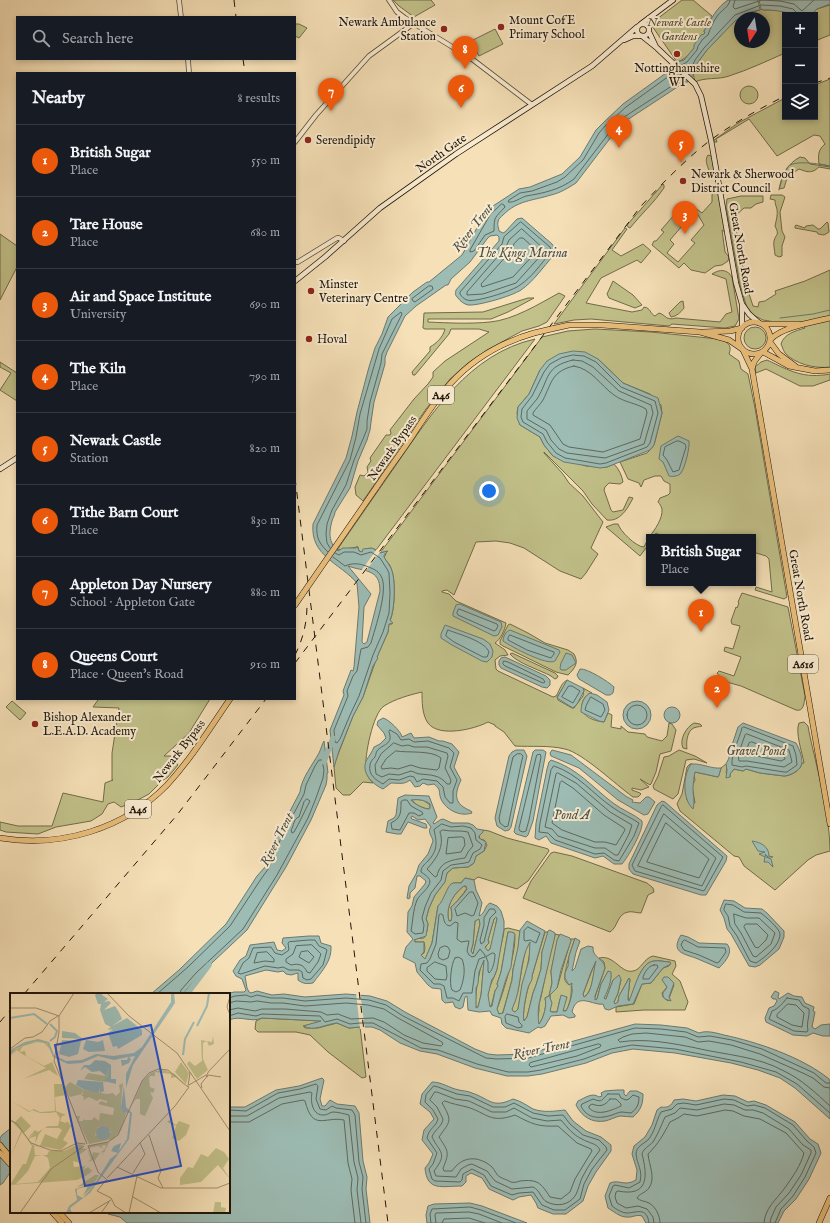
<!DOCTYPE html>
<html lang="en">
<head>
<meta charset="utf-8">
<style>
	body { margin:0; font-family:"IM FELL English",serif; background:#20242c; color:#f1f3f6 }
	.controls { position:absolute; right:12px; top:12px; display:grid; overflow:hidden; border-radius:0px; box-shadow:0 2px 6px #0003 }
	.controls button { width:36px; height:36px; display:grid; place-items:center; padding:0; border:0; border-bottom:1px solid #363941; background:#171b24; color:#f1f3f6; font:20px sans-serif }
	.compass { position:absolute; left:734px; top:12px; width:36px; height:36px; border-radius:50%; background:#171b24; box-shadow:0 2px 6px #0003; rotate:192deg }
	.you { position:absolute; left:489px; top:491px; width:14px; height:14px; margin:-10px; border:3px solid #fff; border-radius:50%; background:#1a73e8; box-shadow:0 0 0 6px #1a73e833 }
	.badge { display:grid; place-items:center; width:26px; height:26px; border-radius:50%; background:#ea580c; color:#fff; font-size:13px; font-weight:700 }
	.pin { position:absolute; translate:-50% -33px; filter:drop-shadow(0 1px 2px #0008) }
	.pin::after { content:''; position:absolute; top:21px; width:14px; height:12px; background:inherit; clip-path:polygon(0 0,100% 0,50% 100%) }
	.popup { position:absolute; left:646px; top:534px; width:110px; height:52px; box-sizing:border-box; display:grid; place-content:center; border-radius:0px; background:#171b24; filter:drop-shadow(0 1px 3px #0005); font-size:13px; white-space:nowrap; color:#9ea1a6 }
	.popup b { font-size:15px; color:#f1f3f6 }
	.popup::after { content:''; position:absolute; left:50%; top:100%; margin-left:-8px; border:8px solid transparent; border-top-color:#171b24 }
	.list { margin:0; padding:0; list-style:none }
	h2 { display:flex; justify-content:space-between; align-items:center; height:52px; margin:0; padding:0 16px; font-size:17px }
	h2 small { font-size:13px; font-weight:400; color:#9ea1a6 }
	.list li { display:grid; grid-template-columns:26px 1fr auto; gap:12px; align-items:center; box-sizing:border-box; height:72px; padding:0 16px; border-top:1px solid #363941 }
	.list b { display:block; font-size:15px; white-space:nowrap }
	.list p { margin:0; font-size:13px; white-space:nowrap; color:#9ea1a6 }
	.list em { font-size:13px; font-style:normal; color:#9ea1a6 }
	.icon { flex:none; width:22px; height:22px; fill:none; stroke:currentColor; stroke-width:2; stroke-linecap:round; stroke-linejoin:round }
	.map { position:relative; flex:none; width:830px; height:1223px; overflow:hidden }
	.search { position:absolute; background:#171b24; box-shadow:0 2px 6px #0003; left:16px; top:16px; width:280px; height:44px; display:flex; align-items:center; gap:10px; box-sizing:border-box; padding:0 14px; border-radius:0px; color:#9ea1a6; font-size:15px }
	.panel { position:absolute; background:#171b24; box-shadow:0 2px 6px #0003; left:16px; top:72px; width:280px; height:628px; border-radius:0px }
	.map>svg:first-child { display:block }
	.green { fill:#c2c18a; stroke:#706b4a; fill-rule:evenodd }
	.water { fill:#9dbcb4; stroke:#6b7970; fill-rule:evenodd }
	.pier { fill:#f6e0b7 }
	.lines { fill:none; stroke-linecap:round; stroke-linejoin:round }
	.shore { stroke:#5e685f; stroke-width:1 }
	.stream { stroke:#6b7970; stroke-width:1 }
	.river { stroke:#9dbcb4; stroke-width:5.5 }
	.tertiary-casing { stroke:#554835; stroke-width:5.5 }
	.secondary-casing { stroke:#1f150a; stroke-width:6 }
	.primary-casing { stroke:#1f150a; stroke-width:6 }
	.trunk-casing { stroke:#1f150a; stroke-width:6 }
	.tertiary { stroke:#f9ebd0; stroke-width:4 }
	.secondary { stroke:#f9ebd0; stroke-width:4.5 }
	.primary { stroke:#ebc07c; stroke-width:5 }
	.trunk { stroke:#ebc07c; stroke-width:5 }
	.rail { stroke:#1f150a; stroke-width:1; stroke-dasharray:7 7; stroke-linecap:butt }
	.trunk-bridge-casing { stroke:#1f150a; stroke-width:6; stroke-linecap:butt }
	.trunk-bridge { stroke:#ebc07c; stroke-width:5 }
	.poi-dot { fill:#8f2418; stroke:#f9ebd0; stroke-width:1.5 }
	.labels { text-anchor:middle; stroke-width:4; stroke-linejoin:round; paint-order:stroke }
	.shield { fill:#f9ebd0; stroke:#605545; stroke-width:1 }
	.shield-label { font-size:11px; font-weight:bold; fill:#1f150a }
	.poi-label { font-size:12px; fill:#1f150a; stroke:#f9ebd0; text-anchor:start }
	.park-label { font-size:12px; font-style:italic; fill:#585137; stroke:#f9ebd0 }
	.street-label { font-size:12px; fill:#1f150a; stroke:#f9ebd0 }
	.water-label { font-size:13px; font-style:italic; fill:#4b4f46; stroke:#f9ebd0 }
	.inset-river { fill:none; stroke:#9dbcb4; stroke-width:2 }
	.inset-road { fill:none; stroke:#a08f72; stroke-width:1 }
	.view { fill:#1d4ed8; fill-opacity:0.15; stroke:#1d4ed8; stroke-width:2 }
	.inset-edge { fill:none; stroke:#1f150a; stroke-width:2 }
</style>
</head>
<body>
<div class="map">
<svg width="830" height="1223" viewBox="0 0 830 1223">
	<rect width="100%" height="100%" fill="#f6e0b7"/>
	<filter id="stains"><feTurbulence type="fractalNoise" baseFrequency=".005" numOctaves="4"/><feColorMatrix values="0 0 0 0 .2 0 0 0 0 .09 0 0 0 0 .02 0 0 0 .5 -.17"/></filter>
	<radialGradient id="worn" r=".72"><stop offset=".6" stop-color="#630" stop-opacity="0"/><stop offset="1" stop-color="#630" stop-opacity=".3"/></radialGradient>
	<path class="green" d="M393,0H431L435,5L414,17L399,6Z
		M682,0H693L712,16V18L704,31L705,33C699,41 688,60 677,62L652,26L657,19Z
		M830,5V35L815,41V15H806L811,14L817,9Z
		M762,9L765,10H779L801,15H785V53C767,61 748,70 729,76C718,80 705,77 695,82L693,73L698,62L707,50L737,18ZM740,18H764V42H740Z
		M295,24H299L307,28L299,38L295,36Z
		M495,29L503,44L479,56L471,41Z
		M830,79V166L819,164C818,155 818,150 825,144L820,136L814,135L777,156L749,119L716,139L717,142H714V140L738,123L785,98V117H815V85Z
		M740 95a9 9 0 1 1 18 0a9 9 0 1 1-18 0Z
		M708,155L711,156C714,163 717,170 712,176H708L707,174L709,171C708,166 704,161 708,155Z
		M800,157L805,158L810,164L830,167V169L819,167C812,174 807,172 799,169C786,178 789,172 784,188L779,189C782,175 787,164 800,157Z
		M663,184L664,185V188C654,203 641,214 630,228L628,227L627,225Z
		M714,187L719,189L726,231L725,232L722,230L725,252L729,257L728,261L722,265L715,266L705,273L691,270L684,263L679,268L652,245L654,241H656L664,232L661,230L682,206L686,207L689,218L670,240L674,244L667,253L678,262L695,243L691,240L704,225L695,210L693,213L691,211L694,207L702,213L712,202V195Z
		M771,195H782L785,197L780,212L782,231L785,237L782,246V256L779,257L775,255C775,251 773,245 774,241C776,233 780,236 775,226C776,221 778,215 777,209C776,206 775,204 775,200L770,199Z
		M741,196H763V202L756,204L751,208H744L735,216L739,253L742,261L744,278L753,306L758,307L759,302L765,301L776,294L775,291L805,281L830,270V367C815,369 795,364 785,353C783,350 782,346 781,344C784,334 795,331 805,328L800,322H775L763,320L753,315L747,308L740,285L726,206L727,199Z
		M827,222L828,223L829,232L824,235L818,234L817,232L795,228V226L796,225L805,228L806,226L813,225L818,229H820Z
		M625,228L627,229L612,250L621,256L643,244L651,251L641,263L637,260L601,278L586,303L632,312L642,310L644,307C651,308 650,314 655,316L659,313C666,315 666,321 676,318L720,322L726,314L732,312L726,279L712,274C720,269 727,269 732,277L739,319L735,326L725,328L672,324L669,326L591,319L574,320L554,324Z
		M0,234L17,246V267L0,300Z
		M613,281L633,295L642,305L635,308L609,298L607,294Z
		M559,293L565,296L547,322L539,326L522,331L487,350L468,363L450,379L426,409L363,501L356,495L355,487L360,475L364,476L368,472L367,467L371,461L370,458L386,435H390L391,433L390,430L414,399L428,384L433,377V372L445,361L489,332L479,329H451L449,334L415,375H413L412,372L430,351V347C437,343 443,337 445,329H425L423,328L424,313L483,312L528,298H534L508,312L491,319H428V322C448,323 470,324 490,322C513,320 539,304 559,293Z
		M683,301L684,308C680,313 677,316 671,317L669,313L680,302Z
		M744 338a11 11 0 1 1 22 0a11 11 0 1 1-22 0Z
		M595,329L651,332L718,339C726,341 733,344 729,354L739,361L741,369L748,374L755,408L787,597L784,599L755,590L756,587L772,592L769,559L766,556L753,552V537H664L656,533L653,537H649C655,530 663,518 662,509C661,506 660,504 658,502L660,498L668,495L670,493V484L664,481L661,476H655L644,480L641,487L639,483L628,479L620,462L647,453L650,450L654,445L662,413L661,405L650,394L623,383L598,359L540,370L529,394L518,407L517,413L520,425L540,437L544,445L553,456L586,466L607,467L614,464C619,469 622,476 623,482L620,484L609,483L605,487L604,490L611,510L613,512L623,510L629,497L633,498C628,508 620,522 607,520L592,504L583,491L544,452V453L563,474L569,483L583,496L603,522L591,548L598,554L586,573L581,579L560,571L524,548L510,543L496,541L476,542L454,595L447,590L442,591V592L449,594L456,601L506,623C505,630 500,640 495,643L505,650L508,655L500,656L495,660L496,669L498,671L553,697L556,696C560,690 561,682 568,680L557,697L558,700L572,708H574L583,696L584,689L583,688L592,693C587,694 585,697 583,701C577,715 593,721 604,722L608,713L612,715L611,727L621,729V726L628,732L645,734L647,737L662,741L667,736L669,723L672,724L676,730L671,751L660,754L656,772L651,784L650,785L640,779L649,787L641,790L632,788V790L640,793L641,794L638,797H633C616,785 583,753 565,749C548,745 532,747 515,746L504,732L495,726V725L488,722C475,729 439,738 428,723C422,715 422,701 422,692C409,695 395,699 384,706C373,713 364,757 366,770C367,776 369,779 373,783L363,782L350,795H343L336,788L334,767L335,762L353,716L363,697L377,657L388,632L389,624H392L390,621C395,609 396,580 391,568C390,564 386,561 384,558L387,551L380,553L542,337L568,331Z
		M535,339L376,550C371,547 367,548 362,552L359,551L358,547L337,550C357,522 376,493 396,465C432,413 469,354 535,339Z
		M767,360C790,371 804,379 830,374V380L813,386H800L766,369L756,373L755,367L761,362Z
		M0,362L17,373V401L0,390L11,373L0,367Z
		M614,524H618C620,531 636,547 644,547L649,537V544L640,556L606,527Z
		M742,593L788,607L805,696C804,703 804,712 796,710L741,686L723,681L717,673L719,671L734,676L741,657L724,651L725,647L733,649L740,626L732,624L731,621L736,607L737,608L739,603L738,602Z
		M510,624L528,633L545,643L568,650L574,654C579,663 575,668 568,675L556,672L503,646L500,644V641L508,625Z
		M512,653L555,673L558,676L557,678L555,679L551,676C540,670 517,663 510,654Z
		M97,699H210L189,733L164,756H171L178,765L168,777L162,781L149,794L134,802L121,807L114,802L108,804L102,814L91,821L56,827L38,834L6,832L0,830V822L18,826H52L63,793L103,802L105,783L113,780H112V753L119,708L93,707L98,700Z
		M12,701L26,713L20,720L6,707Z
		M804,722L808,726L809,732C817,769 830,814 830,851L816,855L808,860L775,890L744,866L739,857L734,856L680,811L677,804L682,794L687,767L690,764H692H691C686,776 685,787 687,800L695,803L692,786L695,780L694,775L695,772L718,777L719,775L721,768L726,764L727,767L726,773L730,777V774L734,769L743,771L746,769L760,773L784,776C791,776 801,770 802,763H804C802,752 795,732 799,723Z
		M694,723L700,724L702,726C699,727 694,727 692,729C687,733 686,743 687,749L683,748C679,740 686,727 694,723Z
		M679,750L695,756L707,763L694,759L686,760L678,794L673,799L654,789L653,786L658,776L664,757L669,756Z
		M412,799L423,800L430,805V808L429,809C424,809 413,804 412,799Z
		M483,830L489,831L507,838L545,848L548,849L549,851L528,881L517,889L478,877L474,880L465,878L461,883H453L446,893L442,902L438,906L432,943L426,958L424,959L421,955L424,953L425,948L424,942H416L414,939L424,938L427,931L428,924L426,919L429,908L435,895L444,883L447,873L453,868L468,867L473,864L476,856L484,851L487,845L484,840L480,839L479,836Z
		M554,852L572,856L647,883L653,888L654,892L648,895L641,913C637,913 632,911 628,912C617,914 618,927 610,932L523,898L531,881L551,853Z
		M464,886L467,888C464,893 456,903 451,907L452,916L451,921H449C445,908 453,894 464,886Z
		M496,917L497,919C494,928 496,944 488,951L485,948L489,942L488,940L494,919Z
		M479,918L480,924L473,954L471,951L473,944L475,921Z
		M508,928L520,931L518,950L513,969L512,980L503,1012L501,1014L498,1013L497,1009C502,996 519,944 514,933L508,932L501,972L497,984L498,986L495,991L491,1007C482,996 494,980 497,969C498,963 498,956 500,950C501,943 504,936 504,929Z
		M545,932H548V935L542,952L541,969L536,985L533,993L527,1017L524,1021C522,1015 526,995 528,988C529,983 532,981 532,976Z
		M555,934L559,935L551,971L552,983L549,996L545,998C547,1006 544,1017 539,1024L537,1021L539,1011V1004L541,997L548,963Z
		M531,939C530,963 522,985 518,1009L517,1012H513L512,1009L518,990L525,951Z
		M571,939H575C572,946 563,974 565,980C566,983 567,983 569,985L571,982C572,992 571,1001 566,1011H564L563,1007L567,997L560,999L557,1012H552L550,1011L551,1002L550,998V995L557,988Z
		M653,956L675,961L676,966L672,974L680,981L688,1002L685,1010H644L616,1012V1007L634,1004L642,984L651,983L663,968L669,966L670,962C665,962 659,960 654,961C639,963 635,991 629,1001L628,997L630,979L629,978L619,996L618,1002L615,1005L614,1002L618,993L621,980H613L606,999H604L611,976L608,972L601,984L597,999L595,1000H594L605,968L604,962L599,958C614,954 621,974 633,971C641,970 644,958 653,956ZM668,977L674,985L668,1001L663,997L662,993L667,987L664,982Z
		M483,960H484V963L481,995L478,1007L476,1008C474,998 479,971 483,960Z
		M596,960C594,970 593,992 584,997L583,994Z
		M262,1018L321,1021L319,1022L304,1026L305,1028H318L337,1023L349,1028L360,1027L366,1077L362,1078L328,1052L310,1035L296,1032H258L255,1029L256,1021Z"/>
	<path class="water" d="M728,0H758L760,10L751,12L735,21L707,50L698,62L693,73L694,74L688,82H685L621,124L576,183C568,188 560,193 551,195C532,201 518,200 503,215C501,217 498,219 498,222C497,225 499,229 499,231L503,233L505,232L517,219L522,218L552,244C555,248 556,252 553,256C544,266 533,282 521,290C512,296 478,306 468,305C464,304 460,301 458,298C455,295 455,294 456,290L499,241V237L497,235L490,236L487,239L470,262L451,279L448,285H446L416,306L405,316L387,352L385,358V364L374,402L371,422L370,430L367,440L358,461L350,488L335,512C335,515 333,517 332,521C329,532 328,542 338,551L343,548H356L357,546L359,551L362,552L363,549L372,548L380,553L388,551L384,555V557C386,561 389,564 391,568C396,578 395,610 390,620L393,623L389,624L388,632L377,657L378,658L373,666L363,697L353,716L339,751L334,767L330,730L344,695L343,691L351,670L353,671L354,667L359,607L357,583C340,563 310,556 313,524L346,458L352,436L357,412L369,367L375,348L382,334L388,317L413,292L427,282H429L462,255L478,226L493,206L519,189L530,187L562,174L580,157L596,130L603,123L623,104L673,68L677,62L684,60L694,48V45L701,35L704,34L705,33L704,31C711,19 717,7 728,0ZM348,566C364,572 380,568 380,591L367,642L364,644L362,642L364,607L371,594Z
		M759,0H830V4L817,9L811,15C795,16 779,9 763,10L761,9Z
		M573,351L585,352L598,359L623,383L658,398L662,413L654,445L650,450L607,467L600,468L564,462L553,456L544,445L540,437L520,425L517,418L518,407L529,394L540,370L547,361L559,354Z
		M678,436L689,441C690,447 685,468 681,473C679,476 673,477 669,476L663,462L659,459L661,446Z
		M460,604L501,622L502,627L498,635L494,636L453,616V613L456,605Z
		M445,625L483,639L490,644L493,651L492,657L487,662L482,661L452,645L441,638V634Z
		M510,630L559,650L560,652L555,661C547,666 512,647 503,641C503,637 506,631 510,630Z
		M566,653L572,655L576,663L566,670H561L560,668L561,663Z
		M505,657L546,676L550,680V685L547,688L542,687L501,668L499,665V661L501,658Z
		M580,669C587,668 609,682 614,687L613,693L610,695H606L579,679L577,675Z
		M567,680L583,688L584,691L577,704L573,708L557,698Z
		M590,693L597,695L607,702L609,710L604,722L599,721L581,712C581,705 583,697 590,693Z
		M623 715a14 14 0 1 1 28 0a14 14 0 1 1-28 0Z
		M664 715a8 8 0 1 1 16 0a8 8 0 1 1-16 0Z
		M383,718C388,719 401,731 402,737L411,733L414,738L429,737L439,741H443L452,744L459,752L454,767L461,780C454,795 454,804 471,811L472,813C460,817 446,810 441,799C438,792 442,790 434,784L428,785L423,783L420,786L415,787L410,780C404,785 398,783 391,783L383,789C374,785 361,774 366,761C369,756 372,752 374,747L380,744L386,738L384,733L377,725L378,721Z
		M743,723L796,743C799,748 804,760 801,766C799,771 789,776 784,776L760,773L746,769L743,771L734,769L730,774V777L726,778L727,770L726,764L729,758V754L738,727Z
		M324,741L328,773H327V779L326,785L311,820L286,867L247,930L199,975L183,994H151L179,970L226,924L257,876L266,866L277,836L300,792C301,779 313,764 319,753C321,749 322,744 324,741Z
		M516,750H524L527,756L511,827L509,830L505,831L497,826L495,818L509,756L512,752Z
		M535,750H543L546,752L533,821L528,835L526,837L516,834L514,832L533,752Z
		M552,750L571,755L627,797L633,800L632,802L640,803L646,797H649L655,802L648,814L644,815L618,800L579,768L551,756L550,753Z
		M551,760C577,768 592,787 613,803C622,810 634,814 642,821C644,830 628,857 622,864H614L603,856L595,858L554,844L551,843L546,836L539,840L535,838L536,823L547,769L549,762Z
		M691,764C701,763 711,769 721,768L719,775L718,777L695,772C694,776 693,785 693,789C693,796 695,801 693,809C682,799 683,775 691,764Z
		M405,795L429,796L437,817L433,823L434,824L440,820L443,819L452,823H468L473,825L477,829L483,830V832L479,836V838L486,842L484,851L476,856L474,863L468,867L453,868L447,873L445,882L435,895L429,908L426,919L428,924L426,936L414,940L415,942H424V952L421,955L425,959L432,943L438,906C444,900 447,887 451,884C454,882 458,883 461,883L465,878L474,880L476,890L482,903L479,916C486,913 484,906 490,903L497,906L501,911L504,921V929L497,969L494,977L492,979L488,995L490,1007L492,1006L495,991L498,986L497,984L501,972L508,932H512L515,934L511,967L506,979L497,1009L499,1014L503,1013L512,980L513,970L518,947L520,930L527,921L545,931L532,976C533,981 529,983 528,988C526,995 522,1015 524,1021L527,1017L533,993L536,985L541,969L542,952L548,931L550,930L555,933V936L539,1004C538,1007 538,1021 539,1024C544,1017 547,1006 545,998L549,996L552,983L551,971L557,940L560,934L570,938L571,941L561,970L557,988L550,995V998L552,1003L550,1011L552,1012H557L561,995L567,997L563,1011H566C569,1006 571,999 572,993C573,990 571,987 572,983L569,985L565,978V973L568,966L569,956L575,938L580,941L576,952L572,971L575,968L581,949L588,946L593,947C592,958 604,958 605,968L595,996V1000L597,999L601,984L608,971L611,972C612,980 608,991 604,998L605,999H606L613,980L619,975L621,979L618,993L614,1002L615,1004L618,1002L619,996L629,978L630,979L628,997V1000L629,1001C634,990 640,962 654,961C659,960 665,962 670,962L671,964L663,968L651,983L642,984L633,1004L618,1006L609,1010L605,1009L603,1004C593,1006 577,991 572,1012L575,1015V1017L569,1018L563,1015L551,1016L545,1026L541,1028L538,1027L529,1033L506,1028L502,1024L501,1018L492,1015L490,1011L479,1012L468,1010L467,996L465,997L463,1007L460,1009L455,1007L453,1002L445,1003L442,1000L441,989L432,988L428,985L417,972L415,963L403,957L406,947L413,939L407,932L408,912L412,906L414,897L425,884L426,881L420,876H417L415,888L410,893V898L408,899L407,898L409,886L416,874L419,865L428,854L433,841C432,836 427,832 431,827L425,819L418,820L412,816L411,818L412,819L426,824L427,828H424L408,822L401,834H397L386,832L388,821L394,818L396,815L398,798ZM411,800C418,799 425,800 430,804V808L429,809C424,809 414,804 411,800ZM464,886H466L467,889C464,894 456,903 451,907L452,916L451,921H449C445,908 453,894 464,886ZM496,917L497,919L490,949L488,951L485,947L489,943L488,940L494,919ZM479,919L480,924L473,954L471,951L473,944L475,921ZM530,942L529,960L522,984L518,1009L515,1012L513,1011L512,1009C523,988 518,962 530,942ZM484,960L481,995L478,1007L476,1008V988L478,984L479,972ZM596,961C593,970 593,993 584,997L583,994L591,972Z
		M662,801L665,802L727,856L726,861L706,895H701L633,874L629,869V864L657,805Z
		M752,841C761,842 769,847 769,856L773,857H768L765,854L766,857L771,859L773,867L768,862H764L765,857L759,854L765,852L758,851Z
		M724,900L734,901L745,908L762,909L767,913L784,931V937L779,949L760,965L755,967L749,966L731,934L727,929L724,918L720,910Z
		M681,935L688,937L699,943L727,944C734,952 725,962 719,968C712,965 705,962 698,959C687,954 669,954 681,935Z
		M309,936H319L321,943L331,946C332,961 322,971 313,983C307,984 303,984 298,980V973L291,975L286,974L283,971L278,972L266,970L245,976L247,988L249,992L251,993L257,991L272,995L284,994L305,997L346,994L370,996L387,1001L405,1012L475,1049L488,1054L497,1055L527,1054L635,1024L661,1025L687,1028L699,1033C707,1030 716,1033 724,1035C757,1042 802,1057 829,1079L830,1081V1119L795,1088L780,1078L758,1070L731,1063L675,1053L633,1049L612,1053L586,1063L542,1074L528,1076H507L475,1068L437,1054L420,1051L400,1043L380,1030L372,1027H360L349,1028L337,1023C325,1024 315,1032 303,1026L321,1021L262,1018C251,1023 241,1015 229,1020V994H227L234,992H244L246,990L242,979L236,976L233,971L240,960L246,956L250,945L274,942L277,950L282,951L286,948L282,943L283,938Z
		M664,977H668L674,983L669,997L671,1001L665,999C660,993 665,992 667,987L662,980Z
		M775,991L779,993L778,997L779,999L788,993L794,996L802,997L805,1003L814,1007L813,1011L815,1012L812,1027L815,1029L821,1025L830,1024V1036H823L813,1033L807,1036L793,1035L766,1022L765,1018L769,1008L774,1006L777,1001L776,999H773L771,997Z
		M322,1078L324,1080L320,1099L322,1106H325L330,1100L337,1104L355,1106L359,1113L363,1161L367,1177L366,1189L370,1223H127L120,1217L108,1214L106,1212H229V1107H245L276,1090L299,1086Z
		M432,1082C442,1082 449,1088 459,1090C463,1091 468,1091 472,1093C490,1099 492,1109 513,1099C521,1101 526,1105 533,1109C544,1113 555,1111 565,1110L573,1121L586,1131L601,1137L611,1145V1151L596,1172L588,1186L583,1201L566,1214H553L538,1208L536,1203L531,1195L519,1197L513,1200L489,1189L482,1178L471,1173L466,1176V1182L462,1186C442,1186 427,1192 425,1168L429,1163L433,1154L422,1140L424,1130L434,1119L430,1112L420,1104L422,1094Z
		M617,1090H624V1094L626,1096L630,1091H637L643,1094C643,1104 641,1110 633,1117C629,1117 624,1116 620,1116C615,1117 610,1120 605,1121C592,1123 582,1117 576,1105L578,1101C585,1098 592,1092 599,1097L602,1096L601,1093L605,1091Z
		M723,1095L735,1096L748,1102L754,1101L766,1105L795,1122L810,1139L818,1144L821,1153L809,1179L796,1199L784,1211L778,1223H646L642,1216C636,1214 632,1218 626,1217C620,1217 613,1211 608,1208L605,1196L610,1183C620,1179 624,1187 636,1180L637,1170L632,1154L634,1146L645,1137L652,1125L657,1110L661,1107C668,1108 671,1106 674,1100L683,1099L696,1101Z
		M11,1128V1171L3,1183L0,1185V1138L2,1135Z
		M470,1203L482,1206L527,1223H427L426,1215L428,1206L434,1204Z"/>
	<path class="pier" d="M377,549L381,551L365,572L361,571Z
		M360,992L365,1029H360L356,993Z"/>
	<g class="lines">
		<path class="shore" d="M735,0L733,7L735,9L762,0L780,1L794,4L802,11L814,0
			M680,66L687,62L697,50L698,46L703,39L708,35C710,29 714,20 718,15C722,10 729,7 730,0
			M676,71L626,107L605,126L599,133L583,160L565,177L557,182L532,191L520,193L509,200L508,202C514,203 520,198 526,196C544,193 559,190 574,179L618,121L684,78
			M689,74L695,60L704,48L735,15L761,5L780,6L793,9L796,12L797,15
			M502,204L504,205L505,207C495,218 494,216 494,231L485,235L474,251L470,252V250L490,215Z
			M521,222L550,247L551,250L550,253C541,264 532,277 520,285C513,291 474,303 467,300C464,299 462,297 460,294V292L502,244L504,237Z
			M522,229L544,249V252L516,283L483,294L467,295V292L506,247L509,240L520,230Z
			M520,238H523L536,250V252L513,277L482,287L481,284L511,251L514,244Z
			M429,286H432L433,289L415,302L413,301L412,299Z
			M573,355L584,356L596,362L621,387L655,401L658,413L650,443L647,447L606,463L600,464L565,458L556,453L547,442L543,434L523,422L521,417L522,409L532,396L544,372L550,364L561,358Z
			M573,360L582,361L593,367L619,391L651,405L653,413L644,444L605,458L567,453L559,449L551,440L546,430L527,419V411C530,407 534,403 537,399C550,378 544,367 573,360Z
			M574,366C592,369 600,385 614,395C623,402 636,403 646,409L647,413L640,439L603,452L569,447L563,444L550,425L533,415V413C536,408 540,405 543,400C552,382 552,371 574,366Z
			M677,441H679L685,444L686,447L679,470L673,472L667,460L663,455L665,447Z
			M328,552C319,543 316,538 317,525L350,460L356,437L360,414L379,349L392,319L401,312L402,314L382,354L381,363L370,402L367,421V429L363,439L354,460L346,485L332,510L327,524L326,534L327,543L330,548
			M333,557L345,566C352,563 358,563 366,566C371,568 378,570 381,576C389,589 375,628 371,643L368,647L361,649L357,671L353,676L347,691L348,696L334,730L335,742L337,743L340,739L350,715L359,696L373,655L383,632L389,613L390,593L389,573L387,569L380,558L371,552L361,555L354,552H344L339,555L335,553
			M459,609L497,624L498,626L496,630L494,631L458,615L457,613Z
			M448,630C458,634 485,641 489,652L487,657H483L454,642L446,636Z
			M510,635L551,651L554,652V654L551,658L527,650L508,640V638Z
			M504,661L508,662L543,679L545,682L543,683L505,666L503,664Z
			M569,686H572L580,691L573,703L562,697Z
			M591,697L603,704L605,710L601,717L585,710L586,706Z
			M627 715a10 10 0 1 1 20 0a10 10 0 1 1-20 0Z
			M744,727L793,746L796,755L797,765L787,772H784L746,766L742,767L732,765C731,754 739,740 742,728Z
			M390,730L397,734L401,740L409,739L414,742L428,741L449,748L454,753L450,767L457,780L453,791V803H450L445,797L443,787L437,781L423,779L417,782L414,777L410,776L399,780L389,779L383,784C376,780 368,775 370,765C370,762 373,759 375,757C376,755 376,752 377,751C382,744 394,745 389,732Z
			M747,734L789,750L792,762L784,767L747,761H739L738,755L745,735Z
			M752,742L784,754L785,759L781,761L747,754L746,752L749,743Z
			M394,743L402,746L408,745L414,747H427L447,753L448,756L445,768L451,780L450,784H447C440,775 431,775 420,774C417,774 415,772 411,771L399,775L389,774L382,777L376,774L375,765L381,754Z
			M396,751C408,753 432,750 441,758L439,768L437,770L420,768L411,765L398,769L391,768L382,769L381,767L386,759Z
			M521,754L523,756L521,764L508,826L505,827L500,823L499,818L513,757L517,754Z
			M537,755L540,754L541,757L529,820L526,831L523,832L520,831L519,829Z
			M554,766C578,774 592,793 612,807C620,813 630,817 639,823L634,836L619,861L614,860L604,853L595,854L555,840L548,833L539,832L540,823L551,770Z
			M558,773L576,783L610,812L632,825L629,834L618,855H615L605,848H595L558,836L552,829L545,827L556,774Z
			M562,781L573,788L604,815L624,828L625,830L616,845L605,842H595L562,830L552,823L560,783Z
			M307,799L310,801C304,812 300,822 294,832L292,833L291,830C294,826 293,819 299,817L304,802Z
			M404,800H407L411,806L422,812L423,814L419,816L414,813H409L400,830L392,829L391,823C401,818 401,813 401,802Z
			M663,805L723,857L704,891L635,871L632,865L661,807Z
			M664,814L716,858L702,886L638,866Z
			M666,823L709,859L699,878L647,862Z
			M442,824L451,827L463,826L471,828L475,833L476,840L481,844L482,845L480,849L473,853L469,862L465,863L451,865L443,871L441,880L431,893L425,907L422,918L424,925L423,933L415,934L411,931C413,920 413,910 417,900C420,894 430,888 430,881C429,877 424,874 421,872C421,867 424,865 428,861C438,850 437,843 434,830Z
			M443,830C451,832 460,830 468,832L473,846L468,852L465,858C452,860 440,861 437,876L435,877L427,869C436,859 445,847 440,832Z
			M462,837L464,838L465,845L461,852L446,854L448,838Z
			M470,892H473L478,903L474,915L472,916L465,913L457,916L455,909Z
			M726,904L733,905L744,912L761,913C765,916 780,929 780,934C780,946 764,958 756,963L750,961L737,936L730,926L728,916L724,910Z
			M490,909H494L496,912L490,918L484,942L481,944L480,940L484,925V918Z
			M441,914L443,915C444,920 444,925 450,926L455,922L458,923L457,939L461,942L467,941H469L467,951L469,955L472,957L475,956L480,949L485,955V957L479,959L475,971L472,993H463L459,1001L453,998H447L444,986L440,984H434L420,970L421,964L427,963L430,959L436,944L439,915Z
			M734,914L746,918H759L775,933L771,944L756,957L753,956L741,933L735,924Z
			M746,924H757L768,935L766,940L758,948L755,947L744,927Z
			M528,927L540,933L536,943L530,940L525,941L524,940V931Z
			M309,940H315L319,946L326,949L327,950L323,965L311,979L307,980L303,978L302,972L299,970H289L283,967L278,968L265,966L241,974L238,973L243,963L249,958L253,948L271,947L275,953L282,955L289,950L288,943L289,942Z
			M685,940L698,947L725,948L726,952L719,962L717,963L699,955L684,950L681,945L683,941Z
			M312,945L321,954L318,962L310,973L307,972C304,965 299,963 291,965L286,962V959L293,954L296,946Z
			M445,946L448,947L450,951L448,958L443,960L439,958L438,954L440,948Z
			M308,951L314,957L309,963L299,957L301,952Z
			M267,952L274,959V962L265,961L254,963L257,953Z
			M493,953L495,954C495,960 493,970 489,973L488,971V962L486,957Z
			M455,958L458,957L462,959C466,969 464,980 460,990L456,992L452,990C449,985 451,963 455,958Z
			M435,962L446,966L447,976L446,980L435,979L427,971V968Z
			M654,965H657L658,967L649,979H643V977C645,972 648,966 654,965Z
			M157,994L188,967L230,926L261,879L269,868L281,838L304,794L306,785L315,766L319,760H322L324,770L323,778L316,798L308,818L277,875L243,929L196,973L181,990L180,994
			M229,998L235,996L246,995L251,997L257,995L271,998H283L305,1001L346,998L369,1000L386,1005L403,1016L474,1052L486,1058L497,1059L528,1058L635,1028L661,1029L686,1032L698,1037L710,1036L732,1040L762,1049L814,1073L826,1083H830
			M787,998L799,1000L803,1006L809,1009C810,1016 806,1023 808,1030L807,1032L794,1031L769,1019L772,1011C778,1009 783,1003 787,998Z
			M229,1003L236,1001L251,1002L257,1001L271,1003H283L305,1006L346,1003L368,1005L384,1009L398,1018L442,1042L443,1044L441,1046L423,1043L404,1035L384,1022L373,1018L351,1019L338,1014L327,1015L321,1012L285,1009H262L255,1011L238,1008L229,1010
			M788,1004L796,1005L804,1013L802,1027L792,1025L777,1017V1015Z
			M507,1014L518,1017L519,1022L522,1025V1027L518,1028L506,1023L505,1017Z
			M229,1016L238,1013L256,1016L262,1014L320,1016L325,1022L337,1019L350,1024L360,1023H373L421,1048L438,1050L477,1064L508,1072H528L541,1070L584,1059L611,1049L632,1045L675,1049L741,1062L776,1072L797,1084L830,1113
			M599,1044L601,1045L600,1047L577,1056L531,1067L529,1065L530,1063Z
			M434,1086L438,1087L457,1094L470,1096L493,1107H505L514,1103L533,1113L548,1116L563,1115L570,1124L583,1135L599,1140L606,1147L607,1150L592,1169L584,1184L580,1199L565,1210H554L542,1205L533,1192L519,1193L512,1195L491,1186L484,1175L472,1169L463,1174L462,1180L460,1182L435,1181L432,1179L429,1169L433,1164L437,1153L427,1138C429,1128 436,1127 438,1119L433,1110L425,1102L426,1095Z
			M830,1088L824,1087L813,1078L805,1074L760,1054L731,1045L709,1041L698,1042L685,1037L646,1033L632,1034L623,1037L618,1040L620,1042C645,1038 671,1043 696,1048C725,1055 757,1056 784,1071C801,1079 816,1093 830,1106
			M435,1092H437L455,1099L469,1101L492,1112H506L514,1108L532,1118L547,1121L561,1120C567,1127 573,1135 582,1139C588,1143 597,1143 600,1150C594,1158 588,1166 583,1176C580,1181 578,1192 575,1196C569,1205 557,1207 547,1202C541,1199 540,1190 533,1187L512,1189L495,1181L487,1171L472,1164L468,1165L461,1169L456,1177L436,1176L434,1171C448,1153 440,1153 432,1137C434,1130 442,1127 443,1119L437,1107L430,1100Z
			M608,1094H619L621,1098L626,1100L629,1099L633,1095L639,1097C639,1104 637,1109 631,1113C628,1113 625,1112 622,1112C619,1112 615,1114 612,1115C600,1119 587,1119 581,1106L582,1104L593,1099C603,1103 601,1100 608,1094Z
			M610,1099H616L621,1104V1106C612,1110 598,1117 589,1108V1106L592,1104C600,1107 605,1106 610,1099Z
			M445,1101C452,1104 459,1105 467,1107C487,1113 490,1124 515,1115C532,1124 538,1127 558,1126L577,1143L591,1149L592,1151L575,1179L570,1192L561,1199L550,1197C541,1183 538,1179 520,1181C517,1182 514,1183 511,1182C508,1180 503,1179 500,1177C496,1175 495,1170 492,1167C478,1155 462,1156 452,1171H444L443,1168C450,1152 448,1151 439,1137C450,1121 453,1122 442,1103L443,1102Z
			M229,1110L246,1111L278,1093L300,1089L316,1084L318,1086L316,1099L320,1109L326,1110L332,1106L336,1108L352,1110L355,1115L359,1162L363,1177L362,1189L366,1223
			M229,1116H247L279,1098L310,1092L312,1093C310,1102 313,1116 324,1115C328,1115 330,1112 333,1112C338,1112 345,1114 349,1115L354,1162L358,1178L357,1190L361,1223
			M229,1122H249L282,1104L303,1100L305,1101C313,1132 324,1116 344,1120L348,1163L352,1179L351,1190L355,1223
			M431,1223L430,1214L432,1209L470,1207L481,1210L516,1223
			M436,1223L435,1215L436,1213L469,1212L479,1214L502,1223
			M442,1223L444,1219L469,1218L485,1223
			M649,1223C647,1206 636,1213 627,1213C622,1213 616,1209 612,1206L609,1196L613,1186L615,1185L629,1188L640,1182C643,1170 637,1165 636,1154C636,1147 643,1144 648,1140C655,1132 656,1121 661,1112L672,1109L677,1104L684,1103L696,1105L724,1099L734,1100L747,1106L754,1105L765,1108L793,1125L807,1141L814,1147L816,1153L805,1177L793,1196L781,1209L775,1223
			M654,1223L653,1217L647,1209L638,1206L626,1208L617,1203L615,1197L616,1192L618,1191C648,1197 648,1177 642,1154C643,1149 649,1146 653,1142C658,1134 661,1126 665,1117L675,1113L680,1108L697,1110L724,1104L734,1105L745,1110H753L763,1113L789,1129L803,1145L811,1150V1153L801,1175L789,1193L776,1207L771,1218L770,1223
			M660,1223C660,1216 656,1207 649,1203C645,1201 640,1201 637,1198C639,1194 645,1193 649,1188C656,1178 649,1165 648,1154C659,1143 663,1135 670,1122L678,1118L684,1114L697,1116L725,1110L733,1111L744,1116L760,1119L786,1133L804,1153C801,1165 792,1178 784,1189C776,1200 765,1208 764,1223"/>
		<path class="stream" d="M779,190C781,183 783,174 787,168C792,159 820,164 830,166
			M780,318L813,314L830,310"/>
		<path class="river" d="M324,762L333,738
			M187,994L209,965"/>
		<defs>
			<path id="tertiary" d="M179,0L181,17
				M389,0L397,12L405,18L472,59L531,104
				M188,59L189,73
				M295,142L316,115L369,56L413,24
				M295,262H298L337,238H339L344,241"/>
			<path id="secondary" d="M637 30a6 6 0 1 1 12 0a6 6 0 1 1-12 0Z
				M641,24L673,0
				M649,32L656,47
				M642,36L657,48L695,84L701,96L711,140L736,283L742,304V327
				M624,40L633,36H640
				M295,281L325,257L380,208L456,154L592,66L637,27
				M742,304L749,314L759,323
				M0,469L17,458"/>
			<path id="primary" d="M743,350L752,369L830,824
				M752,369L754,362L760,354
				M819,1223L830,1198"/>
			<path id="trunk" d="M738 338a16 16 0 1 1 32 0a16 16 0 1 1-32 0Z
				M763,324H799
				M551,329L569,325H602L700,332L729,340L742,349
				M703,332L730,331L742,328
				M771,339C782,327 814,322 830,318
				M770,342L779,354L795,366
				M763,352L789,366L815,371L830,370
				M376,488C388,470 401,453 413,435C425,417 436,399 451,383C473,359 503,342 534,333
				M295,605L304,592
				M0,838C61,848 124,829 167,785C191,759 210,728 230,699
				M0,1145L11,1158
				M0,1153L11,1165
				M52,1212L62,1223
				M59,1212L69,1223"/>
		</defs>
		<use href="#tertiary" class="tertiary-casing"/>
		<use href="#secondary" class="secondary-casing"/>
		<use href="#primary" class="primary-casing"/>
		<use href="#trunk" class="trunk-casing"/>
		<use href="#tertiary" class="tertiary"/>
		<use href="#secondary" class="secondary"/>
		<use href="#primary" class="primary"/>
		<use href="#trunk" class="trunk"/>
		<path class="rail" d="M234,0L236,17
			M243,59L245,73
			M815,83L830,78
			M295,478L388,1223
			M295,655C303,639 307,623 307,605
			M295,663L641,206C661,185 681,164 703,146C728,126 757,110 785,96
			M24,994L177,815L266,699
			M0,1022L11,1009"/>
		<defs>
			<path id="trunk-bridge" d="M534,333L551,329
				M304,592L376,488"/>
		</defs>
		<use href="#trunk-bridge" class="trunk-bridge-casing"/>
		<use href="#trunk-bridge" class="trunk-bridge"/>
	</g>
	<g class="poi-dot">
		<circle cx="501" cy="27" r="4"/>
		<circle cx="444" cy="29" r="4"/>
		<circle cx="677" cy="54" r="4"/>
		<circle cx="308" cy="140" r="4"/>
		<circle cx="683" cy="181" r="4"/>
		<circle cx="311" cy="291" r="4"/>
		<circle cx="309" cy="339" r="4"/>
		<circle cx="35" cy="724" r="4"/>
	</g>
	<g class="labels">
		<g class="shield">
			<rect x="428" y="386" width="26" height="18" rx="3"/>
			<rect x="788" y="655" width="30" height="18" rx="3"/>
			<rect x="125" y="800" width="26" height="18" rx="3"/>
		</g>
		<g class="shield-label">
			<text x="441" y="399">A46</text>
			<text x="803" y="668">A616</text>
			<text x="138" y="813">A46</text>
		</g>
		<g class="poi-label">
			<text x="509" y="24">Mount CofE<tspan x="509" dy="14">Primary School</tspan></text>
			<text x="436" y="26" text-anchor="end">Newark Ambulance<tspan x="436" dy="14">Station</tspan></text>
			<text x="677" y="72" text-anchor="middle">Nottinghamshire<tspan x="677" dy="14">WI</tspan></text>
			<text x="316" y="144">Serendipidy</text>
			<text x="691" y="178">Newark &amp; Sherwood<tspan x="691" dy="14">District Council</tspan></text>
			<text x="319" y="288">Minster<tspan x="319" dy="14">Veterinary Centre</tspan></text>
			<text x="317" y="343">Hoval</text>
			<text x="43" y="721">Bishop Alexander<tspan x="43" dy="14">L.E.A.D. Academy</tspan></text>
		</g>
		<g class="park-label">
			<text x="679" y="26">Newark Castle<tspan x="679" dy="14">Gardens</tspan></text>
		</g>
		<g class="street-label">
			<text transform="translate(441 153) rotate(-35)" y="4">North Gate</text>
			<text transform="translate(741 248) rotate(80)" y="4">Great North Road</text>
			<text transform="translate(392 448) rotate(-55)" y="4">Newark Bypass</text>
			<text transform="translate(801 595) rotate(80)" y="4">Great North Road</text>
			<text transform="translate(179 751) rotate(-52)" y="4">Newark Bypass</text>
		</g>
		<g class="water-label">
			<text transform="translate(472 227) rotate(-52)" y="5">River Trent</text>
			<text x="522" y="257">The Kings Marina</text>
			<text x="756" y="755">Gravel Pond</text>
			<text x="572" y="819">Pond A</text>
			<text transform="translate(276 839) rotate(-63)" y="5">River Trent</text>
			<text transform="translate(541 1048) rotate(-11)" y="5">River Trent</text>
		</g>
	</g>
	<g transform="translate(10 993)">
		<rect width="220" height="220" fill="#f6e0b7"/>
		<path d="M203,43L204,51L199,53L197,48L193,50V66L198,77L187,86L177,71L179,68L185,73L192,68L191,47L202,49ZM26,48L36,49L40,56L34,50L27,49L13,53L9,59L15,58L16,63L34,73L42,69L48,83L39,77L13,86L36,75L9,59L7,57L0,63L4,57L19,50ZM171,69L179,80L176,91L165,79ZM99,73V80L95,89L74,86L78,80L96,83ZM154,77L165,81L175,93L166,84L161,85V81L145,79V83H140L139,86L140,94L145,96L143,100L140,99L143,105L135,123L130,121V106H126L122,112L133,87L141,80L146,78ZM60,89L74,97L97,101L103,100L106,103L110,99L109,92L113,90L111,112L114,118H117L111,137L103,146L79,151L66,123H70L69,128H73V125L74,127H82L84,124L89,128L90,120L103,122L104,115L88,111L91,108L97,110V108L90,106L89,108L90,106L87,108L79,104L73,107L74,104L71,102L73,101L72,97V101L60,104L54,95ZM95,133L101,139L93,146L85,142L88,134ZM44,91H52L56,102L45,104L46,118L56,122L52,123L50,128L56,130L57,128L61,133L53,147L58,150L51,157L30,153L35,141L47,146L52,137L49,135H34L29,141L25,151L26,143L18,146L26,139L18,145L25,137L28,139L38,133H48L50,125L46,119L39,120H30L22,117L19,119L0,107L19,118L24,116L30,119L45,118ZM11,123L21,133L13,141L23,152L31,155L24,153L25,162H37L39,158H54L69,151L73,152L71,155L77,156L82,164L83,159H80L78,153L99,149L93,162L90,168L94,159L90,160L95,156L96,152L91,153L94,156L88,153L79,155L81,159L90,160L83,170V167L78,169L81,166L77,156L69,162L70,170L63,168L64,174L75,173L77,170L73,177L78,174L82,178L85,174L80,180L74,184L67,187L0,192L13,171H16L22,153L12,139L0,165L11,138L0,126L5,129ZM33,162L38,165L40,175L28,189L6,191L18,178L25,163ZM159,127L166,132L169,128L180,132L176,142L169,148L162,145L166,133L157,129ZM206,155L214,159L219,166L213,175L220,186L208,172L191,189L170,192V185L178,174L183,175L191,161L198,164ZM85,182H89L84,190L67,194ZM205,209H211V214L216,215L215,220H203Z" fill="#c2c18a" fill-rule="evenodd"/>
		<path d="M87,0H93L92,2L98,6L94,9L99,8L101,10L94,17L105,13L109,19L112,26L102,33L117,25L132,37V42L108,56L107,53L103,54L98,40L103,36L97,37L101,34L95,31L90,17L91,11H88L85,2ZM161,0H164L165,10L123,72L116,95V81L125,63L119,64L121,66L119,70L112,73L111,67H117L118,64L104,67L88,63L72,70L58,71L43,64L37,50L26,48L5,56L0,63V57L15,49L28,46L39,49L44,62L56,68L72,67L86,61L103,63L124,60L132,54L161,9ZM52,38L65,40L73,46L52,45ZM52,47L71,48L68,61L59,64L49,61ZM76,47L88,49L93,47L95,58L79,59L73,56ZM85,67L95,68L101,72V86H106V91L94,88L98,83L99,74L96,83L90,78L82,79L75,74L70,78L74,72H80ZM68,87L93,89L94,98L90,100V95L89,100L75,97L66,92ZM114,93L116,114L122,120L119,146L80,200L60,215L62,220H56L59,213L67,207L65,196L86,189L100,166L108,160L101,158L104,153L111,150L109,158L117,146L120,120L113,119L111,114ZM84,192L73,205L67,202V196L78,193L73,203ZM86 140a7 7 0 1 1 14 0a7 7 0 1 1-14 0Z" fill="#9dbcb4" fill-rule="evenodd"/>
		<path class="inset-river" d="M0,25L24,21L37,31M187,33L197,13L199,0M40,48L45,44L47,38L40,31M173,62L175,46L184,29"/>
		<path class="inset-road" d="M64,0L49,23V39L44,68L77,151M97,0L119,23L167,60L220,138M220,3L217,14L220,22M0,15H26L49,23M0,56L15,45L23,44L32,39L40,28L48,23M198,82L211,84M198,84L196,83L199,78L220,56M179,92L196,82M192,95L191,91L198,82M0,127L7,131L21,150L40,157L51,158L67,150L75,151M139,142L151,178L148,185L153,195M78,153L88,179L96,186M78,153L98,149L108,142L132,88L139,80L148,76L158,77L178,94L180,79M107,174L151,195M123,180L135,161L130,150M97,185L165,113L179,94M97,186L87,198L101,205L105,213L116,220M151,195H207L220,190M123,204L151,220M10,220L41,176L74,153M79,220L101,207M91,220L99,209M119,220L127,183"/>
		<path class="view" d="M141,32L171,173L75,193L45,52Z"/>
		<rect width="220" height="220" class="inset-edge"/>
	</g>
	<rect width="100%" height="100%" filter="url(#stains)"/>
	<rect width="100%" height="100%" fill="url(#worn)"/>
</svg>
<div class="controls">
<button>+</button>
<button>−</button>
<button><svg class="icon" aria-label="layers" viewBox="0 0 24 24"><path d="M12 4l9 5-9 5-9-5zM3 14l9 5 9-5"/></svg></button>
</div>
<svg class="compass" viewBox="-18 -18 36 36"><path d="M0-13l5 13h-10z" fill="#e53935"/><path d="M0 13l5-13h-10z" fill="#9ea1a6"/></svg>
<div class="you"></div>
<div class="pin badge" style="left:701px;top:632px">1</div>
<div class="popup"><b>British Sugar</b>Place</div>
<div class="pin badge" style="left:717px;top:708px">2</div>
<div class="pin badge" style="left:685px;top:234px">3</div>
<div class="pin badge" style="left:619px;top:148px">4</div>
<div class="pin badge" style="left:681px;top:163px">5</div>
<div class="pin badge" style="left:461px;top:108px">6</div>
<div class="pin badge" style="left:331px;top:111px">7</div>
<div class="pin badge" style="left:465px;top:69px">8</div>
<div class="search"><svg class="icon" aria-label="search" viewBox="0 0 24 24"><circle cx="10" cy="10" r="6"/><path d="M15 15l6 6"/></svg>Search here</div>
<section class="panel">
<h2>Nearby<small>8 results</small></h2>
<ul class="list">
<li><span class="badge">1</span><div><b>British Sugar</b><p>Place</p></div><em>550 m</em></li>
<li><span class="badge">2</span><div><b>Tare House</b><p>Place</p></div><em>680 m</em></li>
<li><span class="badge">3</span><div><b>Air and Space Institute</b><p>University</p></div><em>690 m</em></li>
<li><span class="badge">4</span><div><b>The Kiln</b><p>Place</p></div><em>790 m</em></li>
<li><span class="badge">5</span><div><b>Newark Castle</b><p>Station</p></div><em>820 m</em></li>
<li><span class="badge">6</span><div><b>Tithe Barn Court</b><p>Place</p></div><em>830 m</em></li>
<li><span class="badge">7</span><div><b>Appleton Day Nursery</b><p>School · Appleton Gate</p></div><em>880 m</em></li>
<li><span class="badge">8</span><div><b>Queens Court</b><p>Place · Queen's Road</p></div><em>910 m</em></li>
</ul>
</section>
</div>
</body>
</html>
